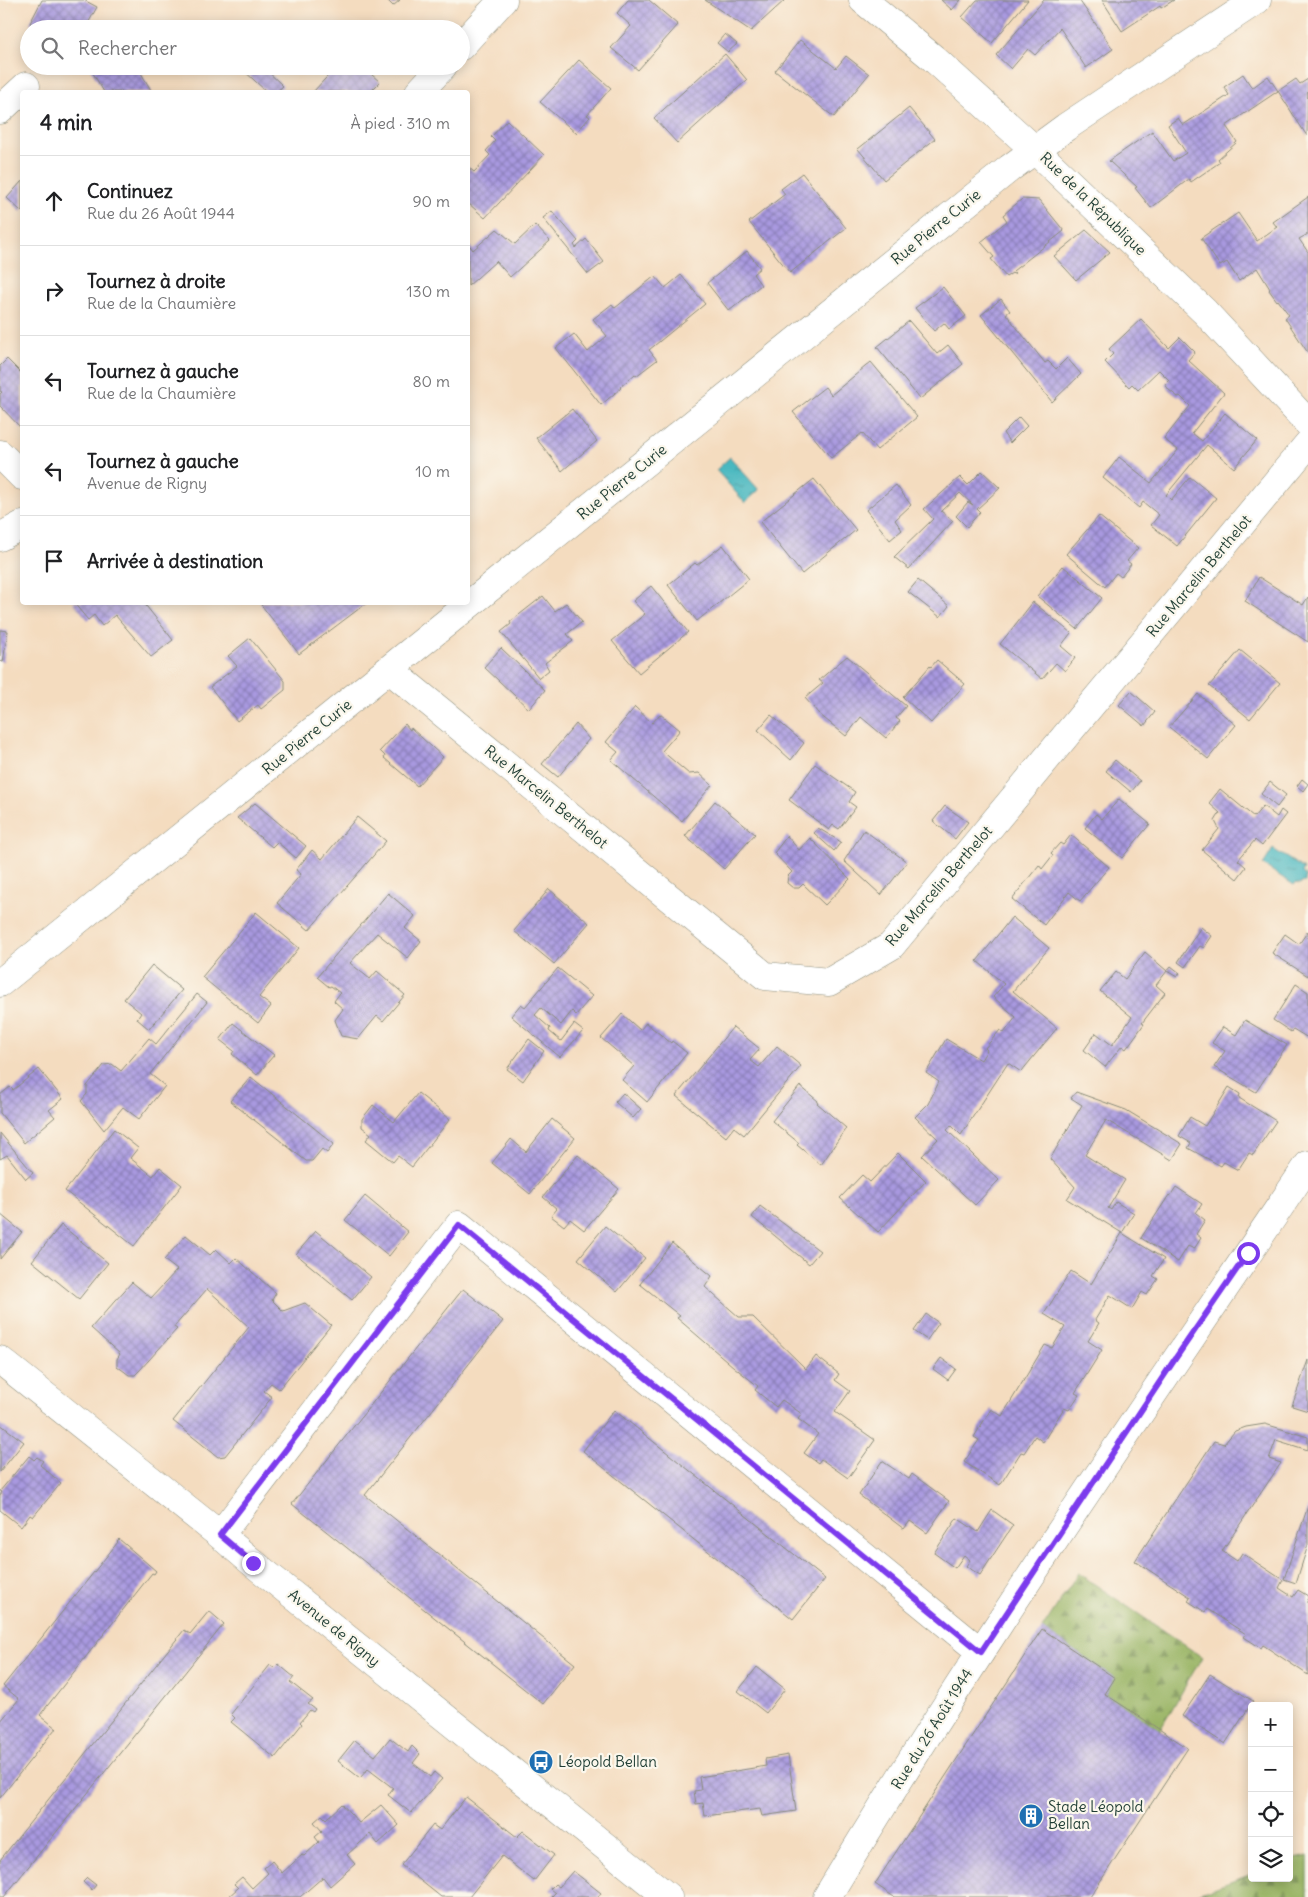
<!DOCTYPE html>
<html lang="fr">
<head>
<meta charset="utf-8">
<style>
	body { margin:0; font-family:Delius,sans-serif; background:#f2f2f2; color:#202124 }
	.controls { position:absolute; right:15px; bottom:15px; display:grid; overflow:hidden; border-radius:5px; box-shadow:0 2px 12px #0003 }
	.controls button { width:45px; height:45px; display:grid; place-items:center; padding:0; border:0; border-bottom:1px solid #e0e0e0; background:#fff; color:#202124; font:25px sans-serif }
	.stop { position:absolute; width:15px; height:15px; margin:-11px; border:4px solid #7c3aed; border-radius:50%; background:#fff }
	.stop.end { background:#7c3aed; border-color:#fff; box-shadow:0 1px 5px #0008 }
	.list { margin:0; padding:0; list-style:none }
	h2 { display:flex; justify-content:space-between; align-items:center; height:65px; margin:0; padding:0 20px; font-size:21px }
	h2 small { font-size:16px; font-weight:400; color:#757577 }
	.list li { display:grid; grid-template-columns:32px 1fr auto; gap:15px; align-items:center; box-sizing:border-box; height:90px; padding:0 20px; border-top:1px solid #e0e0e0 }
	.list b { display:block; font-size:19px; white-space:nowrap }
	.list p { margin:0; font-size:16px; white-space:nowrap; color:#757577 }
	.list em { font-size:16px; font-style:normal; color:#757577 }
	.icon { flex:none; width:28px; height:28px; fill:none; stroke:currentColor; stroke-width:2; stroke-linecap:round; stroke-linejoin:round }
	.map { position:relative; flex:none; width:1308px; height:1897px; overflow:hidden }
	.search { position:absolute; background:#fff; box-shadow:0 2px 12px #0003; left:20px; top:20px; width:450px; height:55px; display:flex; align-items:center; gap:12px; box-sizing:border-box; padding:0 18px; border-radius:28px; color:#757577; font-size:19px }
	.panel { position:absolute; background:#fff; box-shadow:0 2px 12px #0003; left:20px; top:90px; width:450px; height:515px; border-radius:5px }
	.map>svg:first-child { display:block }
	.forest { fill:url(#forest-firs); stroke:#5d7a4e }
	.water { fill:url(#water-ripples); stroke:#347a7a }
	.building { fill:url(#building-cross-hatch) }
	.lines { fill:none; stroke-linecap:round; stroke-linejoin:round }
	.minor-casing { stroke:#8a8c7a; stroke-width:29 }
	.minor { stroke:#fff; stroke-width:28 }
	.route { stroke:#7c3aed; stroke-width:6 }
	.labels { text-anchor:middle; stroke-width:4.5; stroke-linejoin:round; paint-order:stroke }
	.street-label { font-size:15px; fill:#1f3d34; stroke:#fbf7ec }
	.poi-label { font-size:15px; fill:#1f3d34; stroke:#fbf7ec; text-anchor:start }
</style>
</head>
<body>
<div class="map">
<svg width="1308" height="1897" viewBox="0 0 1308 1897">
	<defs>
		<pattern id="forest-firs" width="22" height="20" patternUnits="userSpaceOnUse" patternTransform="scale(1.25)"><rect width="22" height="20" fill="#9bb668"/><path d="M5 1l3.5 6h-7zM16 11l3.5 6h-7z" fill="#7e9556"/></pattern>
		<pattern id="water-ripples" width="26" height="14" patternUnits="userSpaceOnUse" patternTransform="scale(1.25)"><rect width="26" height="14" fill="#49b8c0"/><path d="M2 4q2-2 4 0t4 0M15 11q2-2 4 0t4 0" fill="none" stroke="#3c979d"/></pattern>
		<pattern id="building-cross-hatch" width="8" height="8" patternUnits="userSpaceOnUse" patternTransform="scale(1.25)"><rect width="8" height="8" fill="#a999e0"/><path d="M0 0l8 8M0 8l8-8" fill="none" stroke="#897eb6"/></pattern>
	</defs>
	<rect width="100%" height="100%" fill="#fbf7ec"/>
	<filter id="ink" filterUnits="userSpaceOnUse"><feTurbulence type="fractalNoise" baseFrequency=".02" numOctaves="2"/><feDisplacementMap in="SourceGraphic" scale="10" xChannelSelector="R" yChannelSelector="G"/><feConvolveMatrix kernelMatrix="1 2 1 2 8 2 1 2 1" color-interpolation-filters="sRGB"/></filter>
	<filter id="wash" filterUnits="userSpaceOnUse"><feTurbulence type="fractalNoise" baseFrequency=".0096" numOctaves="4" result="noise"/><feDisplacementMap in="SourceGraphic" scale="20" xChannelSelector="R" yChannelSelector="G"/><feGaussianBlur stdDeviation="1.12" result="paint"/><feColorMatrix in="noise" values="0 0 0 0 0 0 0 0 0 0 0 0 0 0 0 0 0 1.4 0 .05"/><feComposite in="paint" operator="in"/></filter>
	<g filter="url(#wash)">
		<rect width="100%" height="100%" fill="#f4dcbf"/>
		<path class="forest" d="M1078,1573L1202,1657L1160,1730L1105,1694L1114,1678L1042,1629Z
			M1308,1856V1897H1189L1252,1874V1878H1289V1860Z"/>
		<path class="water" d="M730,457L759,490L745,503L716,470Z
			M1273,849L1304,869L1302,872L1306,877L1305,882L1299,884L1296,883L1294,885L1263,865Z"/>
		<g id="blocks">
			<path class="building" d="M42,0H84L97,7L85,29H41L30,23Z
				M387,0H400L393,6Z
				M628,0H649L678,25L638,70L611,48L631,26L617,13Z
				M705,0H785L751,31Z
				M941,0H961L952,10Z
				M977,0H1028L992,43L962,17Z
				M1044,0H1079L1113,49L1086,68L1060,28L1035,55L1028,49L1011,69L996,55Z
				M1102,0H1174L1161,8L1160,6L1122,31Z
				M725,34L737,44L728,52L717,43Z
				M800,40L836,68L846,56L869,74L834,117L775,71Z
				M725,54L747,80L677,143L654,118Z
				M579,60L611,88L587,115L590,117L576,133L540,102Z
				M94,66H137L152,92H104L90,68Z
				M244,66H262L283,86L276,92H267L242,69Z
				M337,66H362L380,82L370,92H313Z
				M1243,74L1252,88L1268,76L1278,91L1226,126L1237,142L1218,159L1220,162L1191,182L1189,179L1151,208L1135,188L1137,187L1109,161L1152,131L1173,161L1186,153L1168,125L1178,118L1183,125L1229,95L1224,87Z
				M1296,79L1300,84L1308,79L1307,136L1278,91Z
				M909,108L935,139L884,180L858,149Z
				M507,120L544,155L485,218L468,203V167L474,172L490,155L486,151L495,141L491,137Z
				M802,173L846,228L790,273L749,222L785,194L781,189Z
				M22,181V212L7,198Z
				M1308,197V234L1299,239L1308,252V353L1285,318L1289,315L1278,300L1277,301L1269,290L1270,289L1257,268L1239,281L1227,262L1220,266L1201,238L1238,213L1257,241L1277,227L1273,222Z
				M1022,199L1039,200L1064,231L1013,271L1015,273L1013,274L1012,273L1006,277L991,259L994,257L981,242L1007,221L1003,215Z
				M552,211L578,241L574,245L576,248L586,239L604,262L588,274L543,218Z
				M535,225L550,241L510,277L496,261L468,286V249L470,246L473,250L497,229L515,244Z
				M1086,230L1110,252L1076,280L1054,256Z
				M747,251L760,268L753,274L761,285L729,311L707,283Z
				M681,275L705,304L649,350L657,360L636,376L635,374L620,387L621,388L601,405L556,348L574,334L588,352L607,336L593,319L612,304L615,308L655,276L665,288Z
				M943,287L966,316L949,329L944,323L934,331L915,308Z
				M1001,299L1010,311L1006,314L1045,363L1048,361L1056,369L1067,358L1081,374L1052,402L981,315Z
				M1141,319L1169,348L1180,337L1195,352L1188,360L1224,393L1192,433L1202,441L1225,413L1257,440L1234,468L1207,445L1166,495L1171,500L1190,477L1216,498L1177,546L1151,525L1159,515L1143,502L1139,508L1103,478L1119,457L1151,483L1178,450L1164,439L1190,406L1180,396L1178,397L1169,390L1165,384L1169,380L1159,370L1138,390L1132,384L1129,387L1105,362L1113,354L1109,349Z
				M909,321L937,354L948,345L963,364L920,399L877,347Z
				M7,359L22,374V429L0,406V394L2,392L0,391V366Z
				M871,362L917,417L877,450L862,433L831,458L793,412L825,387L831,395Z
				M572,409L597,441L562,471L536,438Z
				M1019,417L1027,426L1010,443L1003,433Z
				M982,471L1000,488L977,509L980,512L967,527L956,516L968,502L973,505L960,493L941,511L953,521L909,569L894,557L933,519L924,509L960,477L968,485Z
				M814,479L856,530L802,574L760,522Z
				M896,485L911,505L895,520L902,530L890,540L866,510Z
				M1099,516L1138,548L1127,561L1131,564L1121,577L1116,573L1105,587L1066,554Z
				M723,545L749,579L697,621L668,585L695,563L697,565Z
				M1063,566L1102,598L1077,629L1037,596Z
				M1259,577L1303,605L1308,597V642L1245,601Z
				M918,580L949,606L940,617L908,592Z
				M651,586L688,632L639,673L612,641L645,614L633,601Z
				M543,596L555,611L566,603L582,622L567,634L573,641L545,663L549,670L539,678L501,632L511,624L510,622Z
				M73,602H143L173,640L151,657L115,615L102,626L94,615L88,620Z
				M259,602H368L299,654Z
				M1033,602L1071,633L1061,646L1075,658L1065,671L1056,663L1042,679L1000,644Z
				M0,630L8,631L3,662L0,661Z
				M250,638L285,681V690L261,709L258,705L237,721L210,687L237,666L228,656Z
				M501,648L545,690L529,709L484,667Z
				M1240,650L1280,683L1250,719L1209,686Z
				M847,656L906,706L896,718L900,721L886,738L861,717L846,736L819,714L805,698L823,683L819,680Z
				M937,660L965,684L931,723L903,697L930,666L931,667Z
				M1131,691L1155,712L1144,726L1119,705Z
				M1198,694L1236,725L1208,759L1169,727Z
				M635,707L652,723L660,714L680,730L662,751L689,774L699,773L712,785L682,821L611,760L618,752L606,742Z
				M771,715L804,743L791,760L758,730Z
				M405,724L410,730L411,728L443,757L417,786L384,758L385,756L380,751Z
				M576,724L589,739L558,777L542,764Z
				M1115,760L1140,781L1131,792L1106,771Z
				M815,764L855,792L849,802L856,807L839,829L833,825L829,830L789,800Z
				M1302,779L1308,784L1303,791L1297,786Z
				M1270,782L1286,795L1277,807L1261,794Z
				M1220,789L1254,817L1263,806L1277,817L1281,810L1286,814L1262,846L1255,840L1238,860L1246,867L1237,879L1202,850L1219,829L1215,821L1220,813L1209,803Z
				M1119,799L1150,824L1122,858L1085,828L1096,814L1102,819Z
				M715,801L755,834L724,869L685,836Z
				M255,803L306,846L296,858L277,842L272,847L237,818Z
				M945,806L968,822L955,839L933,821Z
				M357,817L386,841L309,930L277,903L301,874L296,870L312,850L322,859Z
				M818,828L841,842L834,851L814,833Z
				M864,830L907,862L881,895L844,861Z
				M1071,835L1109,867L1080,901L1069,892L1044,925L1012,899L1039,865L1042,869L1053,855L1051,853L1060,843L1063,845Z
				M787,836L799,850L810,838L850,879L825,905L803,884L799,888H793L787,883L788,876L792,872L774,853Z
				M549,889L589,923L554,964L514,931Z
				M388,893L415,916L405,928L421,941L408,958L377,933L350,963L370,979L377,971L405,995L383,1021L377,1016L358,1039L341,1036L335,1020L343,1009L334,1001L340,993L331,986L329,987L317,977Z
				M256,912L299,948L259,997L271,1006L258,1023L202,977Z
				M1012,917L1049,948L1013,991L1057,1028L1021,1072L1008,1063L961,1135L951,1125L947,1130L999,1180L975,1205L922,1156L938,1139L915,1117L928,1104L939,1082L926,1073L946,1039L981,1060L987,1050L985,1048L1000,1030L1004,1033L1016,1017L993,997L1004,984L977,961Z
				M1201,927L1212,936L1204,948L1200,946L1185,967L1178,962Z
				M1308,931V976L1272,953L1285,934L1299,944Z
				M1145,952L1167,971L1156,985L1165,993L1142,1023L1144,1024L1126,1049L1122,1046L1105,1067L1084,1050L1096,1033L1112,1045L1132,1017L1100,991L1116,972L1125,979Z
				M152,965L182,990L149,1029L137,1019L141,1013L124,999Z
				M1171,966L1180,973L1177,977L1167,971Z
				M558,968L592,996L576,1015L572,1011L561,1025L541,1008L535,1015L550,1028L549,1031L561,1041L574,1024L583,1031L560,1057L511,1016L521,1004L525,1007Z
				M1296,984L1308,992V1038L1293,1029L1291,1032L1273,1020Z
				M197,994L207,1002L150,1074L165,1086L139,1119L123,1107L104,1130L81,1101L87,1094V1086L104,1065L112,1064L121,1071L149,1038L156,1044Z
				M622,1014L640,1030L646,1023L671,1043L672,1041L687,1053L647,1102L622,1080L634,1066L601,1038Z
				M1245,1020L1287,1045L1256,1092L1214,1067L1225,1051L1212,1043L1223,1027L1236,1035Z
				M233,1023L274,1055L257,1075L232,1054L234,1051L220,1040Z
				M733,1027L760,1049L750,1060L759,1067L777,1046L801,1066L744,1135L734,1127L726,1137L676,1096Z
				M529,1039L544,1051L523,1081L507,1069Z
				M39,1069L63,1099L49,1110L55,1117L24,1143L0,1113V1095L10,1087L13,1090Z
				M251,1077L334,1144L327,1153L322,1149L312,1161H306L230,1101Z
				M800,1086L818,1101L817,1103L846,1128L821,1165L797,1145L799,1143L772,1121Z
				M1229,1087L1240,1094L1239,1098L1276,1121L1253,1155L1249,1153L1238,1170L1224,1162L1221,1166L1188,1148L1191,1143L1179,1136L1190,1117L1205,1126Z
				M1076,1092L1126,1110L1182,1144L1172,1160L1106,1120L1085,1155L1125,1180L1108,1208L1111,1210L1116,1202L1134,1213L1122,1233L1067,1199L1075,1187L1050,1159L1082,1105L1071,1098Z
				M418,1093L450,1119L412,1167L398,1156L393,1162L366,1140L371,1134L362,1127V1119L373,1105L394,1122Z
				M623,1093L641,1109L633,1118L615,1102Z
				M552,1119L575,1138L530,1194L492,1163L511,1139L526,1152Z
				M114,1129L138,1148L130,1158L153,1176L160,1167L182,1185L134,1246L65,1191Z
				M0,1133L33,1173L26,1179L7,1155L0,1159Z
				M898,1153L926,1181L878,1232L840,1198L862,1175L870,1182Z
				M578,1155L619,1189L584,1230L570,1219L564,1226L551,1216L557,1209L543,1197Z
				M1176,1187L1202,1204L1196,1213L1205,1220L1196,1234L1201,1238L1194,1249L1188,1246L1178,1262L1141,1238L1169,1195L1170,1196Z
				M365,1196L408,1232L389,1256L345,1220Z
				M760,1206L820,1251L809,1264L752,1217Z
				M0,1214L22,1232L0,1259Z
				M61,1225L108,1263L79,1299L32,1261Z
				M605,1226L645,1258L617,1292L578,1259Z
				M316,1231L371,1277L352,1300L296,1254Z
				M1122,1233L1164,1259L1153,1276L1158,1279L1147,1295L1142,1292L1132,1309L1110,1295L1095,1320L1099,1323L1088,1341L1102,1350L1075,1393L1079,1395L1069,1410L1064,1408L1043,1442L1035,1436L1024,1453L1021,1452L1000,1485L964,1462L979,1440L974,1437L991,1409L1002,1416L1045,1345L1052,1348L1065,1327L1044,1314L1071,1271L1091,1284Z
				M186,1235L210,1255L216,1249L231,1263L236,1258L276,1293L272,1300L283,1311L305,1303L331,1325L279,1389L271,1383L264,1391L272,1397L225,1456L218,1457L173,1421L249,1327L207,1289L174,1327L177,1329L139,1371L135,1375H129L117,1366V1359L120,1354L91,1328L132,1282L151,1298L177,1270L164,1260Z
				M672,1243L712,1276L705,1287L739,1317H753L806,1369L816,1356L839,1374L835,1380L850,1391L835,1412L875,1440L848,1478L821,1459L818,1463L804,1453L818,1434L798,1419L802,1414L782,1400L776,1407L755,1390L758,1386L734,1367L677,1318L680,1316L640,1284Z
				M463,1289L503,1321L365,1495L575,1664L543,1704L292,1504Z
				M926,1314L939,1323L927,1340L914,1331Z
				M941,1358L956,1369L948,1380L933,1369Z
				M1308,1360V1411L1292,1406Z
				M614,1410L825,1579L793,1619L583,1451Z
				M0,1424L24,1442L0,1472Z
				M1265,1424L1308,1437V1450L1276,1440L1269,1459L1281,1463L1222,1551L1237,1561L1242,1553L1283,1580L1279,1588L1293,1597L1298,1590L1308,1596V1675L1263,1645L1261,1648L1244,1637L1246,1634L1207,1609L1205,1612L1188,1601L1190,1597L1135,1561L1214,1441L1224,1444L1235,1431L1246,1427Z
				M29,1456L34,1460L37,1457L43,1461L40,1465L61,1483L33,1517L30,1515L21,1527L0,1510V1495L2,1492L0,1491Z
				M882,1461L909,1479L912,1474L949,1501L927,1533L910,1521L904,1529L859,1495Z
				M1308,1506V1545L1296,1583L1284,1579Z
				M992,1510L1013,1525L980,1575L966,1566L970,1560L964,1555L955,1568L934,1553L957,1518L978,1532Z
				M119,1539L156,1571L154,1574L152,1573L40,1715L57,1729H55L0,1798V1722L19,1699L3,1686L118,1542L117,1541Z
				M209,1611L224,1624L4,1897H0V1860L184,1630L190,1634Z
				M1042,1629L1115,1678L1105,1694L1188,1748L1090,1897H894L875,1884Z
				M278,1664L294,1677L290,1682L313,1700L308,1704L315,1709L313,1712L310,1710L300,1722L302,1724L275,1758L231,1722L235,1718L231,1714L270,1665L274,1668Z
				M757,1667L785,1689L766,1713L738,1691Z
				M1210,1674L1253,1701L1225,1744L1182,1716Z
				M390,1738L408,1752L412,1746L420,1754L413,1763L430,1777L434,1772L442,1779L411,1813L388,1795L393,1788L368,1769L360,1778L338,1761L355,1740L375,1756Z
				M788,1755L796,1811L762,1816L760,1809L705,1816L703,1803L696,1804L694,1791L701,1790L699,1777L766,1766L765,1759Z
				M466,1797L517,1837L523,1831L554,1855L534,1881L502,1856L469,1897H441L401,1865L433,1825L440,1830Z
				M342,1804L359,1823L381,1805L399,1825L378,1844L370,1834L347,1855L355,1864L330,1886L323,1877L300,1897H228L238,1888L234,1884L242,1877L252,1888L268,1873L264,1868L272,1861L282,1873L302,1855L304,1856L319,1842L315,1837L322,1831L314,1822L322,1815L326,1819Z
				M573,1871L601,1893L598,1897H551L555,1893L550,1889L555,1884L559,1887Z
				M87,1878L96,1885L92,1890L83,1882Z"/>
		</g>
	</g>
	<g filter="url(#ink)">
		<use href="#blocks" fill-opacity="0" stroke="#8a8c7a" stroke-width="1"/>
		<g class="lines">
			<defs>
				<path id="minor" d="M863,0L933,58L1035,150L1205,312L1308,423
					M461,46L503,0
					M419,92L443,66
					M0,110L26,86
					M0,454L22,476
					M0,537L22,525
					M390,670L765,976L829,982L891,946L1308,444
					M0,983L1010,168L1066,127L1257,0
					M0,1360L220,1535L253,1563L668,1897
					M220,1535L459,1225L981,1652
					M827,1897C977,1647 1145,1407 1308,1165"/>
			</defs>
			<use href="#minor" class="minor-casing"/>
			<use href="#minor" class="minor"/>
		</g>
	</g>
	<g class="lines" filter="url(#ink)">
		<path class="route" d="M253,1563L220,1535L459,1225L981,1652L1175,1359L1248,1253"/>
	</g>
	<defs>
		<symbol id="bus-disc" viewBox="-11 -11 22 22"><circle r="9.5" fill="#1f6fb2" stroke="#fbf7ec"/><path d="M-5-6H5V4H4V6H2V4H-2V6H-4V4H-5ZM-3.5-4V0h7V-4ZM-3.5 1.2v1.5H-2V1.2ZM2 1.2v1.5H3.5V1.2Z" fill="#fff"/></symbol>
		<symbol id="building-disc" viewBox="-11 -11 22 22"><circle r="9.5" fill="#1f6fb2" stroke="#fbf7ec"/><path d="M-4-6H4V6H1V3H-1V6H-4ZM-2.5-4.3h1.7v1.8h-1.7ZM.8-4.3h1.7v1.8H.8ZM-2.5-1h1.7V.8h-1.7ZM.8-1h1.7V.8H.8Z" fill="#fff"/></symbol>
	</defs>
	<g fill-rule="evenodd">
		<use href="#bus-disc" x="527" y="1748" width="28" height="28"/>
		<use href="#building-disc" x="1017" y="1802" width="28" height="28"/>
	</g>
	<g class="labels">
		<g class="street-label">
			<text transform="translate(1093 204) rotate(44)" y="5">Rue de la République</text>
			<text transform="translate(936 227) rotate(-39)" y="5">Rue Pierre Curie</text>
			<text transform="translate(622 482) rotate(-39)" y="5">Rue Pierre Curie</text>
			<text transform="translate(1199 576) rotate(-50)" y="5">Rue Marcelin Berthelot</text>
			<text transform="translate(307 737) rotate(-39)" y="5">Rue Pierre Curie</text>
			<text transform="translate(546 797) rotate(39)" y="5">Rue Marcelin Berthelot</text>
			<text transform="translate(939 886) rotate(-49)" y="5">Rue Marcelin Berthelot</text>
			<text transform="translate(334 1628) rotate(39)" y="5">Avenue de Rigny</text>
			<text transform="translate(932 1729) rotate(-58)" y="5">Rue du 26 Août 1944</text>
		</g>
		<g class="poi-label">
			<text x="558" y="1767">Léopold Bellan</text>
			<text x="1048" y="1812">Stade Léopold<tspan x="1048" dy="17">Bellan</tspan></text>
		</g>
	</g>
</svg>
<div class="controls">
<button>+</button>
<button>−</button>
<button><svg class="icon" aria-label="locate" viewBox="0 0 24 24"><circle cx="12" cy="12" r="6"/><path d="M12 2v4M12 18v4M2 12h4M18 12h4"/></svg></button>
<button><svg class="icon" aria-label="layers" viewBox="0 0 24 24"><path d="M12 4l9 5-9 5-9-5zM3 14l9 5 9-5"/></svg></button>
</div>
<div class="stop" style="left:1248px;top:1253px"></div>
<div class="stop end" style="left:253px;top:1563px"></div>
<div class="search"><svg class="icon" aria-label="search" viewBox="0 0 24 24"><circle cx="10" cy="10" r="6"/><path d="M15 15l6 6"/></svg>Rechercher</div>
<section class="panel">
<h2>4 min<small>À pied · 310 m</small></h2>
<ul class="list">
<li><svg class="icon" aria-label="ahead" viewBox="0 0 24 24"><path d="M12 20V5M6 11l6-6 6 6"/></svg><div><b>Continuez</b><p>Rue du 26 Août 1944</p></div><em>90 m</em></li>
<li><svg class="icon" aria-label="right" viewBox="0 0 24 24"><path d="M7 20v-9h11M14 6l5 5-5 5"/></svg><div><b>Tournez à droite</b><p>Rue de la Chaumière</p></div><em>130 m</em></li>
<li><svg class="icon" aria-label="left" viewBox="0 0 24 24"><path d="M17 20v-9H6M10 6l-5 5 5 5"/></svg><div><b>Tournez à gauche</b><p>Rue de la Chaumière</p></div><em>80 m</em></li>
<li><svg class="icon" aria-label="left" viewBox="0 0 24 24"><path d="M17 20v-9H6M10 6l-5 5 5 5"/></svg><div><b>Tournez à gauche</b><p>Avenue de Rigny</p></div><em>10 m</em></li>
<li><svg class="icon" aria-label="arrive" viewBox="0 0 24 24"><path d="M6 21V4h12l-3 4 3 4H6"/></svg><div><b>Arrivée à destination</b></div></li>
</ul>
</section>
</div>
</body>
</html>
